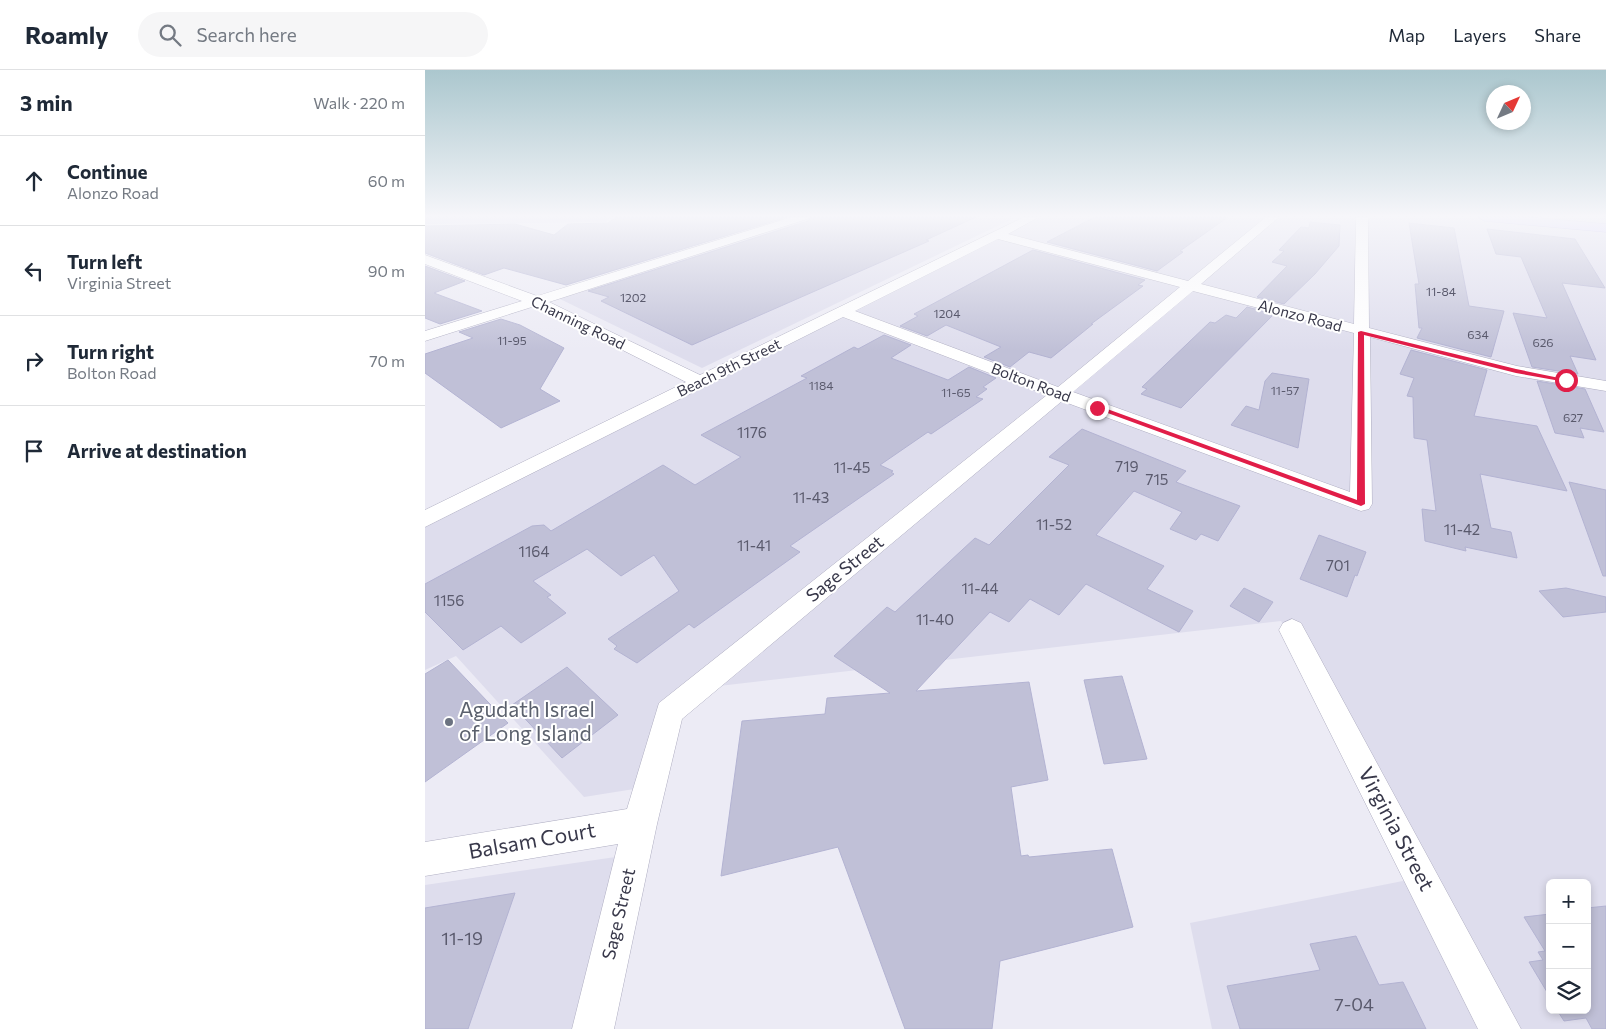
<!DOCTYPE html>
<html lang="en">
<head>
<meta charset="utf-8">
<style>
	body { margin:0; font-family:Commissioner,sans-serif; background:#f6f6f7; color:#1f2937 }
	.controls { position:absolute; right:15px; bottom:15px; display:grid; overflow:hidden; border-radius:8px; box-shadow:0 2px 8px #0003 }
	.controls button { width:45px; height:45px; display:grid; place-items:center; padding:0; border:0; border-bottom:1px solid #e0e1e3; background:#fff; color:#1f2937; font:25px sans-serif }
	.compass { position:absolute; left:1061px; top:15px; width:45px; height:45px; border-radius:50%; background:#fff; box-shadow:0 2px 8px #0003; rotate:46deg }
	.stop { position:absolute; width:15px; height:15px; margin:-11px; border:4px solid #e11d48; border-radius:50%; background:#fff }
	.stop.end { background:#e11d48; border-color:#fff; box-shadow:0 1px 5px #0008 }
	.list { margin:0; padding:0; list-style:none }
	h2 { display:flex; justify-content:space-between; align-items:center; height:65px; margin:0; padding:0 20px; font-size:21px }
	h2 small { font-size:16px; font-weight:400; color:#747a83 }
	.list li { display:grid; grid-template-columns:32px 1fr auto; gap:15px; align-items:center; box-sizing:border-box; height:90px; padding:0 20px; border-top:1px solid #e0e1e3 }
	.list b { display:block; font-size:19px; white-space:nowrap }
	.list p { margin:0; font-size:16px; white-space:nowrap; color:#747a83 }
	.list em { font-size:16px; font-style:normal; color:#747a83 }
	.icon { flex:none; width:28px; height:28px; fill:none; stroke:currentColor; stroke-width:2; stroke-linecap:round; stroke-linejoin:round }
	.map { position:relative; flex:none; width:1181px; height:959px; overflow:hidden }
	header { display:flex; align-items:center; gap:30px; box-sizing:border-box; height:70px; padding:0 25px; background:#fff; border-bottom:1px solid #e0e1e3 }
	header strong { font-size:24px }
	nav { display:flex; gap:28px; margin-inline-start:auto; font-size:18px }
	.search { width:350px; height:45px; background:#f6f6f7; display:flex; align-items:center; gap:12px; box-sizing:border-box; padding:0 18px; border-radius:28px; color:#747a83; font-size:19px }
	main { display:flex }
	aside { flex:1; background:#fff }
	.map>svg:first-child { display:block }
	.residential { fill:#dedded; fill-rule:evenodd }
	.education { fill:#d8d5ee }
	.building { fill:#c0c0d7; stroke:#b3b3d2 }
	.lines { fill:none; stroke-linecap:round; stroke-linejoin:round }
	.street-casing { stroke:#aeadc1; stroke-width:1 }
	.secondary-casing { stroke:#aba3e1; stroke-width:1 }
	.street { fill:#fff; fill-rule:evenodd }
	.secondary { fill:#d3ccff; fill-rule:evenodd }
	.route { fill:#e11d48 }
	.worship-dot { fill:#6b7280; stroke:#fff; stroke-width:2 }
	.labels { text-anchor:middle; stroke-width:4; stroke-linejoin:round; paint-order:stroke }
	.far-number-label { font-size:12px; fill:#5a5a6d }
	.far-street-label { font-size:15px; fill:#38384a; stroke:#fff }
	.number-label { font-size:15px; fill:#5a5a6d }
	.street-label { font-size:18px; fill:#38384a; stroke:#fff }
	.near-number-label { font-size:18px; fill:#5a5a6d }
	.near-worship-label { font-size:21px; fill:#5b616d; stroke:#fff; text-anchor:start }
	.near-street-label { font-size:21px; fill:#38384a; stroke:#fff }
</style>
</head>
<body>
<header>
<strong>Roamly</strong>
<div class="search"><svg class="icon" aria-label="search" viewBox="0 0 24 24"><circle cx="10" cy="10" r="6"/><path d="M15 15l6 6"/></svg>Search here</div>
<nav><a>Map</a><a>Layers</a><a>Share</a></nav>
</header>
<main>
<aside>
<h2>3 min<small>Walk · 220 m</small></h2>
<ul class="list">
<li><svg class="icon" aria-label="ahead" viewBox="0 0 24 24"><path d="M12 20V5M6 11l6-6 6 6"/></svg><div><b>Continue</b><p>Alonzo Road</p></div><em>60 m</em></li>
<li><svg class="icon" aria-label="left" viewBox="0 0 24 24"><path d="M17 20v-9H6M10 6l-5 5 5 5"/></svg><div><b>Turn left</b><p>Virginia Street</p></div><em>90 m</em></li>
<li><svg class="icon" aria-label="right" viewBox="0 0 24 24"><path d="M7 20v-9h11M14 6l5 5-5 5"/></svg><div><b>Turn right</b><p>Bolton Road</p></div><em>70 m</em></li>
<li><svg class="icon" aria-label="arrive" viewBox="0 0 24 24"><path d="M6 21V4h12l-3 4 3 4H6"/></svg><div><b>Arrive at destination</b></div></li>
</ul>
</aside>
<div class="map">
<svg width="1181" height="959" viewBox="0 0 1181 959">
	<rect width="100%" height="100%" fill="#ecebf5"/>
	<path class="residential" d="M388,147H591L277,298L133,228Z
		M617,147H1045L1181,158V959H787L765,853L993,808L856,551L277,618L247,643L228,716L159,727L31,586L0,600V455ZM1125,813H1162V940H1125Z
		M1091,147H1181V155Z
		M211,784L171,959H0V815Z"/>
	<path class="education" d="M0,147H187L181,152L0,154Z"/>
	<path class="building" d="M191,147H362L141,215L79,198L59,205L0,183V156L90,154L129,165L143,154L183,153Z
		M386,147H551L501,170L504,171L267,275L176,231L184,227L163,221L383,151Z
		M670,147H803L755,181L758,182L732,201L622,172Z
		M885,152L915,155L914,176L890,204L859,234L832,227L862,196L847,192L859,181L854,180L876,157L884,158Z
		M984,153L1029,158L1044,236L1079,241L1066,287L992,268L997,258H994L990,214H994Z
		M1062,159L1150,169L1180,218L1137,213L1171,290L1145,286L1153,304L1107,297L1088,243L1122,248L1096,187L1071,184Z
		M608,180L720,210L713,215L718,216L666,254H668L626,288L604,282L585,297L559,287L576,277L521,255L502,266L475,256L493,246L489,244Z
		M0,196L40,211L9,223L57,241L15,254L0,248Z
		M822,237L849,244L756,338L716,324L722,319L717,317L785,252L790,253L801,245L811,248Z
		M76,249L95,255L139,278L115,319L135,331L76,358L0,303V284L48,268L34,262Z
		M459,265L486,275L466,288L523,310L544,297L571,308L558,317L562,319L551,327L558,329L506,364L503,362L455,395L468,401L466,402L469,404L365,476L375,482L269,558L264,554L212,593L189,579L192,576L183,569L254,521L229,485L196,506L162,479L108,511L126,525L122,527L141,543L96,573L76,556L38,580L0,542V514L107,456L119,455L126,461L238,395L270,415L316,387L276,365L382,308L376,306L429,277L433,279Z
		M986,280L1062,300L1049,346L1112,356L1142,421L1055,404L1066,458L1086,462L1092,488L1040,477L1041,481L1000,471L997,439L1011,441L1002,370L989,368L988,327L982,326L989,308L975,304Z
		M847,303L884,309L873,378L806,355L821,336L834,340L840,311Z
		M1112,311L1160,319L1179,362L1155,358L1159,368L1130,363Z
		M657,359L761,401L751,412L815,436L793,471L776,464L771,470L745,459L757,442L709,421L671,465L739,496L722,519L768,541L754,562L661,514L634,545L605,529L584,552L565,542L491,621L604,612L623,710L586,717L596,786L603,785L604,787L687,779L708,857L575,891L567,959H480L413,777L296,806L317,651L400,644L402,628L465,623L409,586L462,537L470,542L550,468L564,475L644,395L624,387Z
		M1144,412L1181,420V506H1178Z
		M894,465L941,482L932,506L930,505L922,527L875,509Z
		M819,518L848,532L834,552L805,536Z
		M1141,518L1181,527V542L1138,547L1114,521Z
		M23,590L83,653L0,712V604Z
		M142,597L193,645L137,688L87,635Z
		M697,606L722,689L679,694L659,610Z
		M90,823L43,959H0V838Z
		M1181,836V959H1167L1161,948L1139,951L1132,940H1162V838Z
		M1125,844V927L1104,892L1118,890L1113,882L1120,881L1099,847Z
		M931,866L954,915L978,912L1001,959H815L802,916L895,900L885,874Z"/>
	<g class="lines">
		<defs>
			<path id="street" d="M367,147H384L382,149L124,232L275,305L599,147H614L583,164L763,211L841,147H854L776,214L929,254L931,147H943L944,258L1092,296L1181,311V321L1091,306L945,267L947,434L944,439L936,441L637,331L257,649L232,754L189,959H147L193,774L0,806V772L202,739L234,633L622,325L418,247L0,457V440L261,312L110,236L0,271V261L97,231L0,194V185L112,226ZM573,169L755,217L633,317L430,241ZM768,221L929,263L925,422L648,322Z
				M867,549L876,553L1096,959H1053L854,560L858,553Z"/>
			<path id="secondary" d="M1053,147H1102L1181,154V162L1060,151Z"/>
		</defs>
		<use href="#street" class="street-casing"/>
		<use href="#secondary" class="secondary-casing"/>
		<use href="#street" class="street"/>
		<use href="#secondary" class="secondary"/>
	</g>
	<linearGradient id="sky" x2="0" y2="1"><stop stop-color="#abc7ce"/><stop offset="0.52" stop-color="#f6f6fa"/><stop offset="1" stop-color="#f6f6fa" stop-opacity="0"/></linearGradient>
	<rect width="1181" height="281" fill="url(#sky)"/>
	<path class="route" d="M936,261L1091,299L1144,310L1141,312L1091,303L939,265L940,434L936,436L669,338L674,336L932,430L933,262Z"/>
	<circle class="worship-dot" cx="24" cy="652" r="5"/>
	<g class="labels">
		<g class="far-number-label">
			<text x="1016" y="226">11-84</text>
			<text x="208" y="232">1202</text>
			<text x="522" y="248">1204</text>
			<text x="1053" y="269">634</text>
			<text x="87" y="275">11-95</text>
			<text x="1118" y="277">626</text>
			<text x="396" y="320">1184</text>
			<text x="860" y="325">11-57</text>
			<text x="531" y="327">11-65</text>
			<text x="1148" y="352">627</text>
		</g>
		<g class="far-street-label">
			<text transform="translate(875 246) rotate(15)" y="5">Alonzo Road</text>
			<text transform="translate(153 253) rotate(26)" y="5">Channing Road</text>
			<text transform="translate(304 298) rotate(-26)" y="5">Beach 9th Street</text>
			<text transform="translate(606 313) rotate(21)" y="5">Bolton Road</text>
		</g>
		<g class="number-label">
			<text x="327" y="368">1176</text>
			<text x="702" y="402">719</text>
			<text x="427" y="403">11-45</text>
			<text x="732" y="415">715</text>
			<text x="386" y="433">11-43</text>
			<text x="629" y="460">11-52</text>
			<text x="1037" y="465">11-42</text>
			<text x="329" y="481">11-41</text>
			<text x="109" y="487">1164</text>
			<text x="913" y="501">701</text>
			<text x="555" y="524">11-44</text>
			<text x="24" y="536">1156</text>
			<text x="510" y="555">11-40</text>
		</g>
		<g class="street-label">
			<text transform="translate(420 499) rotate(-39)" y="6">Sage Street</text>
			<text transform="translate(194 844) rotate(-77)" y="6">Sage Street</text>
		</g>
		<g class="near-number-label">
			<text x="37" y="875">11-19</text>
			<text x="929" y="941">7-04</text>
		</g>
		<g class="near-worship-label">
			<text x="34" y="647">Agudath Israel<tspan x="34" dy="24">of Long Island</tspan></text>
		</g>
		<g class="near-street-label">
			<text transform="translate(971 759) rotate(62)" y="7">Virginia Street</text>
			<text transform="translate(107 771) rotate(-10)" y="7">Balsam Court</text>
		</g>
	</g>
</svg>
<div class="controls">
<button>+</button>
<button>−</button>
<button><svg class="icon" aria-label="layers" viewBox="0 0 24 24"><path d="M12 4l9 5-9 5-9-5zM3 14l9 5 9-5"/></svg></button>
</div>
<svg class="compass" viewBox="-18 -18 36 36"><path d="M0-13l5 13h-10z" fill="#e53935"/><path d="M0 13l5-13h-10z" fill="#747a83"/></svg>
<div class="stop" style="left:1141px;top:310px"></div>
<div class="stop end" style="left:672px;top:338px"></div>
</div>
</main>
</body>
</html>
